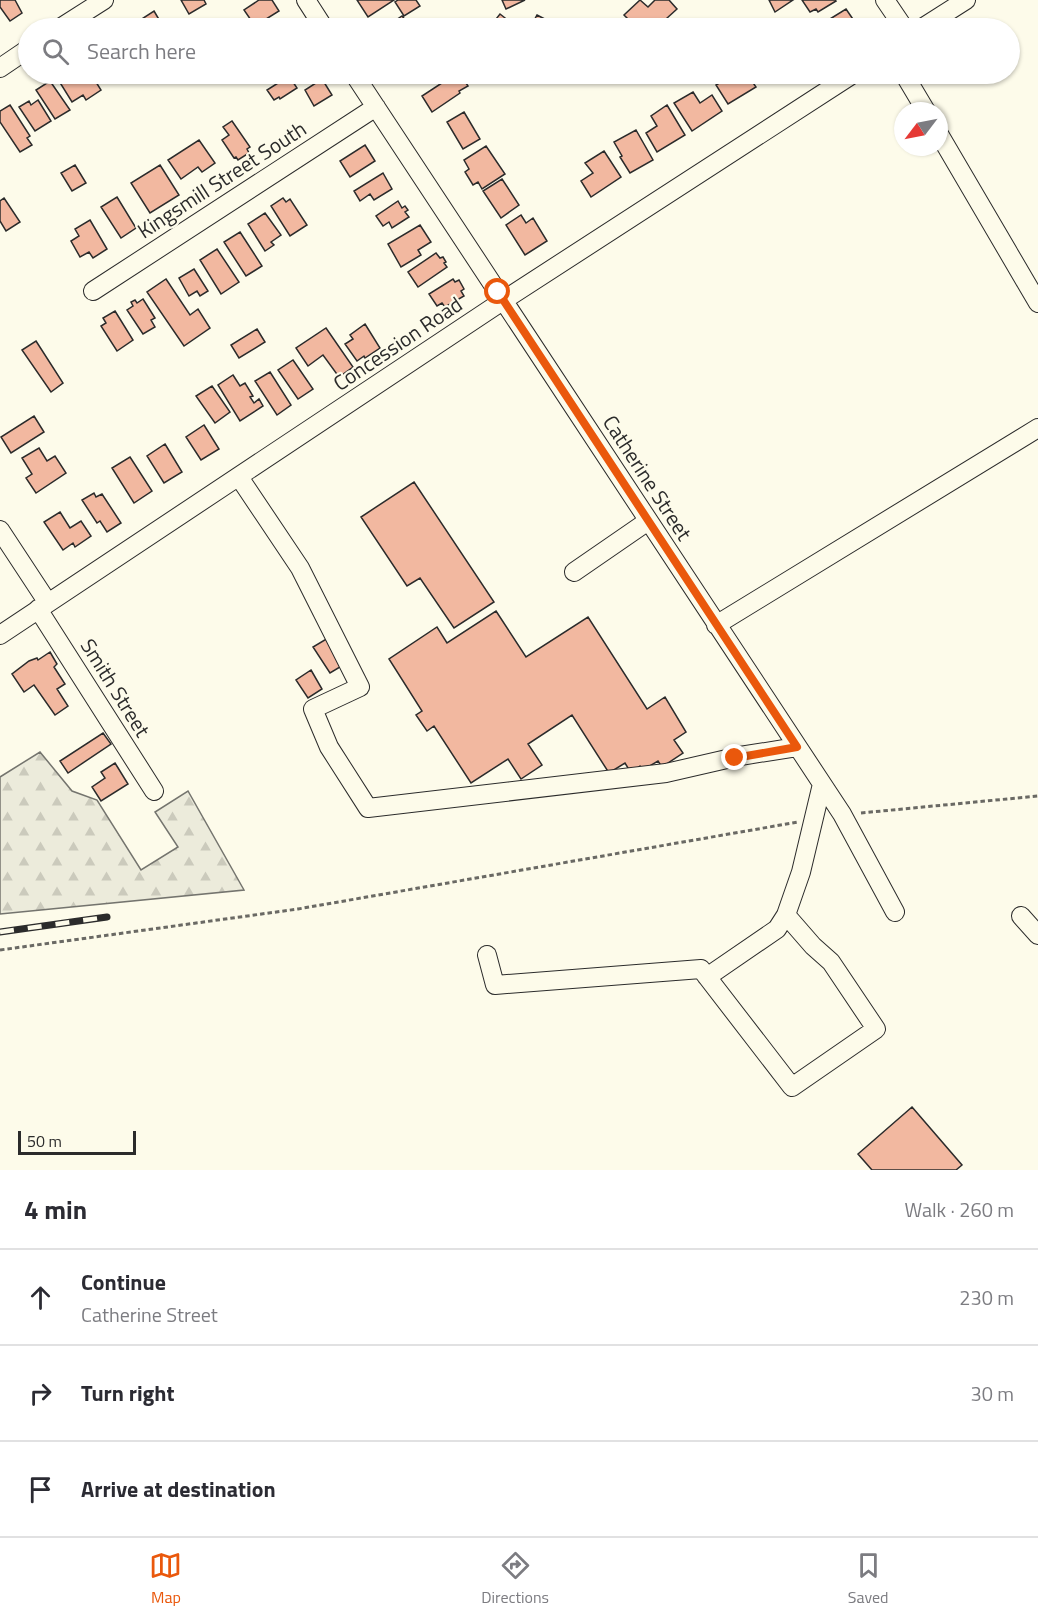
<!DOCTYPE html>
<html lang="en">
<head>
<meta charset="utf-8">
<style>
	body { margin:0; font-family:"Titillium Web",sans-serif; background:#f7f7f7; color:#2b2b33 }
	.compass { position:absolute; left:894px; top:102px; width:54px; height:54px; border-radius:50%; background:#fff; box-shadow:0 2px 4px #0004; rotate:238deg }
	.scale { position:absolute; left:18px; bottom:15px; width:118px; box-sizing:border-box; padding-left:6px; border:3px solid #2b2b2b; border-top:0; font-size:16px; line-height:21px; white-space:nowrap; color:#2b2b2b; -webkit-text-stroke:4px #fdfbea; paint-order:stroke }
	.stop { position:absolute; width:18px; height:18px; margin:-14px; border:4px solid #ea580c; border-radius:50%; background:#fff }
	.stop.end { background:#ea580c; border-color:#fff; box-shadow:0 2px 6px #0008 }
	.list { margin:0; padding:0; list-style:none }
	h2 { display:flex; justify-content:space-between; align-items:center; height:78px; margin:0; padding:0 24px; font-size:26px }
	h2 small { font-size:20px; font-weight:400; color:#7c7c81 }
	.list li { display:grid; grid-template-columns:39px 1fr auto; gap:18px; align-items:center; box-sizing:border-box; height:96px; padding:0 24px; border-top:2px solid #e1e1e2 }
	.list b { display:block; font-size:22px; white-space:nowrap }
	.list p { margin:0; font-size:20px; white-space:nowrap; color:#7c7c81 }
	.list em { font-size:20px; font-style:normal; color:#7c7c81 }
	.icon { flex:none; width:33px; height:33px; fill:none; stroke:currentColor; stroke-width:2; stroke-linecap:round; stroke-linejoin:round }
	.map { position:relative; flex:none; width:1038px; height:1170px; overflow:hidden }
	.search { position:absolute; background:#fff; box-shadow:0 2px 4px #0004; left:18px; right:18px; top:18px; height:66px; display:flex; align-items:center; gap:15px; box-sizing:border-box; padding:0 21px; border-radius:33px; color:#7c7c81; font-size:22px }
	.sheet { height:366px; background:#fff }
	nav { display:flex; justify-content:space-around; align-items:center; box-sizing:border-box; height:84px; border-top:2px solid #e1e1e2; background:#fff; font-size:16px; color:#7c7c81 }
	nav a { display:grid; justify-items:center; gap:3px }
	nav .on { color:#ea580c }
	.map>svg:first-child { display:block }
	.forest { fill:url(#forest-firs); stroke:#74746e; stroke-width:1.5 }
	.building { fill:#f2b8a0; stroke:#2b2b2b; stroke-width:1.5 }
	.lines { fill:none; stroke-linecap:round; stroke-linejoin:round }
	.minor-casing { stroke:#2b2b2b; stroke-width:20 }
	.path { stroke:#6a6964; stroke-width:3; stroke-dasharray:4.5 3; stroke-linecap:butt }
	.minor { stroke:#fdfbea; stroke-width:18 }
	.rail-casing { stroke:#2b2b2b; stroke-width:7 }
	.rail { stroke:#fdfbea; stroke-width:4.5; stroke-dasharray:14; stroke-linecap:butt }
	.route { stroke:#ea580c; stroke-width:8 }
	.labels { text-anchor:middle; stroke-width:4.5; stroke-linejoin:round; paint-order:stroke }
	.street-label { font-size:21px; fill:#2b2b2b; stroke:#fdfbea }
</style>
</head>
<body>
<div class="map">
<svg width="1038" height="1170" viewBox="0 0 1038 1170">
	<defs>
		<pattern id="forest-firs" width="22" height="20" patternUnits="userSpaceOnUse" patternTransform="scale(1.5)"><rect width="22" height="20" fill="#ecebdb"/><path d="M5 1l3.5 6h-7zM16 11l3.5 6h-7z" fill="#cbcabc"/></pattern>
	</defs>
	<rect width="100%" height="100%" fill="#fdfbea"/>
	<path class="forest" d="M40,752L72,791L97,800L141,870L178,847L155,812L188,791L244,890L0,914V777Z"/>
	<path class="building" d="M0,0H15L22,13L10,21L0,7Z
		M181,0H204L206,4L189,14Z
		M259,0H272L279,11L255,26L244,10Z
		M357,0H394L368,17Z
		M398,0H416L420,6L404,16L395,2Z
		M502,0H525L506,9Z
		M640,0L648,7L655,0H669L677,9L656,28H637L624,15Z
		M769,0H793L775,12Z
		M802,0H835L836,1L818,12L816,9L810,12Z
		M846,9L859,28H818L817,27Z
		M154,11L164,28H136L134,24Z
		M500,14L514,25L511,28H489Z
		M537,15L562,28H530Z
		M402,16L407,22L410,21L415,28H384Z
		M616,24L617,28H589L602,27Z
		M71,74H79L82,78L91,74L101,90L86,100L83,95L72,102L59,81Z
		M460,74L468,86L459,91L460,93L432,112L422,96L454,75L456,77Z
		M701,74H718L706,82Z
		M734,74H747L756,87L728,104L716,85Z
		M750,74H773L756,82Z
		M289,76L297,88L280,99L279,97L274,100L267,90Z
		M322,79L332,95L314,106L305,90Z
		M50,81L70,110L55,119L36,90Z
		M693,92L700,103L712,95L722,111L692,131L674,103Z
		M38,100L51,121L35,131L19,107L29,101L31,105Z
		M10,105L30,136L27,138L32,145L20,152L0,122V111Z
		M667,105L685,135L657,152L646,133L657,126L651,116Z
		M464,112L480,139L463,149L447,122Z
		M232,121L250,147L247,149L249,153L238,160L236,157L234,158L222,140L229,135L223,127Z
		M636,130L653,160L630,173L620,157L622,156L614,142Z
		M199,140L215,163L202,172L198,167L181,179L168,160Z
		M365,145L375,161L350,177L340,161Z
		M486,146L505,174L482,189L478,182L473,185L465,172L469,169L464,160Z
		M604,151L621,177L591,197L581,181L593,173L585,163Z
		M75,165L86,183L72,191L61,173Z
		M160,165L179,195L150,213L131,183Z
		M383,173L392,189L374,200L370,194L360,201L354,191Z
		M502,179L519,205L501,218L483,191Z
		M117,197L136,228L121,238L101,207Z
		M4,198L20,222L6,231L0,221V201Z
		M283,198L286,202L290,199L307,225L290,236L271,206Z
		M398,201L402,208L405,206L408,210L405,212L409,217L392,228L389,222L383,226L376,216Z
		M265,213L281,235L271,242L274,245L265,251L248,224Z
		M521,215L526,223L533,218L547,241L525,255L506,225Z
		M90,220L107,249L93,258L89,252L80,257L71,241L79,236L75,229Z
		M420,225L431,242L418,250L421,255L401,267L388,244Z
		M240,232L262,266L246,276L224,242Z
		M217,249L239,282L221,294L200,260Z
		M436,253L440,258L443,257L446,262L444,263L447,267L418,287L408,272Z
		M194,269L208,291L200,296L197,291L189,296L179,278Z
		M166,279L190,315L198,309L210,328L184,346L147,292Z
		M453,279L455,282L459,280L464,289L461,291L464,296L445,307L442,303L437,306L429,294Z
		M143,299L155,318L151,320L155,327L143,334L127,310L133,306L131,302L135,300L137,303Z
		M115,311L133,340L117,351L101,326L106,323L103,318Z
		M365,324L380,348L365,358L364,356L357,361L345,344L353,339L350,335Z
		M326,328L353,367L339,377L323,355L308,366L296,348Z
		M257,329L265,342L239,358L231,345Z
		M36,341L63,383L51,392L22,350Z
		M293,360L313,389L298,399L278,370Z
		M270,372L291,405L277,415L255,381Z
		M233,375L240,386L245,383L253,396L250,397L254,403L259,399L263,406L240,421L218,385Z
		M212,386L230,412L215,423L196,396Z
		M34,416L44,432L11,453L1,437Z
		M204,425L219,449L201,460L186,437Z
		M165,444L182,472L164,483L147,456Z
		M39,448L47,461L55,456L66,473L36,493L26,478L32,474L22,458Z
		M130,457L152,491L134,503L112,468Z
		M414,482L494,602L454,628L420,578L407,586L361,517Z
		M94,493L96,497L102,494L121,523L107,532L100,521L97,523L82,500Z
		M60,512L70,528L81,521L91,536L75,547L73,543L63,550L44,522Z
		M496,611L526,657L588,617L647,709L665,697L686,732L674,740L683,753L662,767L658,761L643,770L640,766L631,773L625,763L609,773L572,715L528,744L542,765L521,779L508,759L471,783L434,726L427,731L416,715L422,711L389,659L437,627L447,643Z
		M328,638L345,664L330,673L313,647Z
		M50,652L57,664L54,667L65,684L57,689L68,706L55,715L34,685L24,692L12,674L29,661L37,658L38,660Z
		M311,670L322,689L308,698L296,680Z
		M103,733L111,744L68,773L60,761Z
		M115,763L128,784L101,801L92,787L105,778L101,772Z
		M912,1107L962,1165L956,1170H872L858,1154Z"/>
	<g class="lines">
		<defs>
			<path id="minor" d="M306,0L324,28
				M885,0L904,28
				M60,28L104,0
				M922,28L966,0
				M0,68L28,49
				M354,74L842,814L895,912
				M904,74L926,111
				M939,134L1038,303
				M93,291L376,107
				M239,477L300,568L360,687L313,709L329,747L368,808L666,773L740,756L797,747
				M0,530L48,603
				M574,572L648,521
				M38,609L154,791
				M716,625L1038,428
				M0,635L504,300L853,74
				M1021,916L1038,935
				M487,955L495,985L701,969L792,1087L876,1029L831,962L813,946L786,915
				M707,977L777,929L786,915L801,872L822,784"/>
		</defs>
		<use href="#minor" class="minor-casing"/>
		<path class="path" d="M861,813L1038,796
			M0,950L298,909L798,822"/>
		<use href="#minor" class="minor"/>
		<defs>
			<path id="rail" d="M0,932L107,917"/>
		</defs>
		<use href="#rail" class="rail-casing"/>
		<use href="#rail" class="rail"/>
	</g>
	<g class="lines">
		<path class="route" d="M498,292L797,747L735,758"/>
	</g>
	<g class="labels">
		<g class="street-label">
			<text transform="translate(222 180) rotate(-33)" y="7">Kingsmill Street South</text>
			<text transform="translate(398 344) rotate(-34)" y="7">Concession Road</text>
			<text transform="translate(647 478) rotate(57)" y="7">Catherine Street</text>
			<text transform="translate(115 688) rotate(58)" y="7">Smith Street</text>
		</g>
	</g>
</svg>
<svg class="compass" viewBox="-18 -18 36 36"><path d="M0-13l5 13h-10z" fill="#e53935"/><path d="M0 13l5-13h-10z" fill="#7c7c81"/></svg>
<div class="scale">50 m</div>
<div class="stop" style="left:498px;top:292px"></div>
<div class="stop end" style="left:735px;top:758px"></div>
<div class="search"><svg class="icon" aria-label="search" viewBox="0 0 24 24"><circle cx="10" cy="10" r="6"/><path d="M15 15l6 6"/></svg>Search here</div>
</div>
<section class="sheet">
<h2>4 min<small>Walk · 260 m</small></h2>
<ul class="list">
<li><svg class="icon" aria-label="ahead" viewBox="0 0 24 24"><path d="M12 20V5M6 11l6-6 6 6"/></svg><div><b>Continue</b><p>Catherine Street</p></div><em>230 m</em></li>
<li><svg class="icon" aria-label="right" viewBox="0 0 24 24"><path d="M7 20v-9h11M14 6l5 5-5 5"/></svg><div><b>Turn right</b></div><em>30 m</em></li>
<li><svg class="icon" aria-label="arrive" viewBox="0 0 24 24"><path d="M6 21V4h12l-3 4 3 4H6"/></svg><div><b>Arrive at destination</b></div></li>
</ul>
</section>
<nav>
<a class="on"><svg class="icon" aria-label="map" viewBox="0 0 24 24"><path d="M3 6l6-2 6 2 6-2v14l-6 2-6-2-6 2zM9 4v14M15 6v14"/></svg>Map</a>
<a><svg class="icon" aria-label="directions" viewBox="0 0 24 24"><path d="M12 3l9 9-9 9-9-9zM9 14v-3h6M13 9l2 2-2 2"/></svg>Directions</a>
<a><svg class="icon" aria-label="saved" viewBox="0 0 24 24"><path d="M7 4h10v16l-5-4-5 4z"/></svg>Saved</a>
</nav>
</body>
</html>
